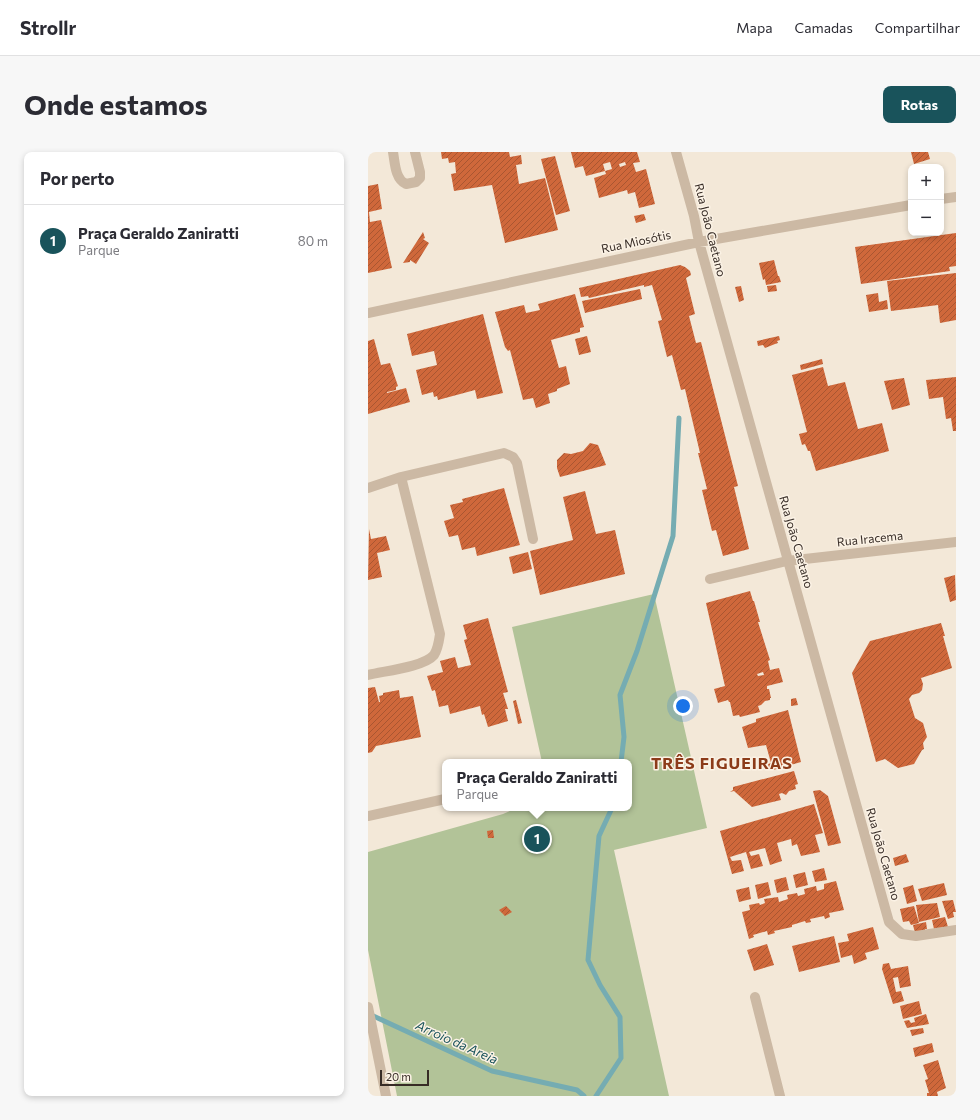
<!DOCTYPE html>
<html lang="pt">
<head>
<meta charset="utf-8">
<style>
	body { margin:0; font-family:Commissioner,sans-serif; background:#f7f7f7; color:#2b2b33 }
	.controls { position:absolute; right:12px; top:12px; display:grid; overflow:hidden; border-radius:8px; box-shadow:0 2px 6px #0003 }
	.controls button { width:36px; height:36px; display:grid; place-items:center; padding:0; border:0; border-bottom:1px solid #e1e1e2; background:#fff; color:#2b2b33; font:20px sans-serif }
	.scale { position:absolute; left:12px; bottom:10px; width:49px; box-sizing:border-box; padding-left:4px; border:2px solid #372c26; border-top:0; font-size:11px; line-height:14px; white-space:nowrap; color:#372c26; -webkit-text-stroke:3px #fbf2e5; paint-order:stroke }
	.you { position:absolute; left:315px; top:554px; width:14px; height:14px; margin:-10px; border:3px solid #fff; border-radius:50%; background:#1a73e8; box-shadow:0 0 0 6px #1a73e833 }
	.badge { display:grid; place-items:center; width:26px; height:26px; border-radius:50%; background:#19535b; color:#fff; font-size:13px; font-weight:700 }
	.pin { position:absolute; translate:-50% -50%; border:2px solid #fff; box-shadow:0 1px 4px #0006 }
	.popup { position:absolute; left:74px; top:607px; width:190px; height:52px; box-sizing:border-box; display:grid; place-content:center; border-radius:8px; background:#fff; filter:drop-shadow(0 1px 3px #0005); font-size:13px; white-space:nowrap; color:#7c7c81 }
	.popup b { font-size:15px; color:#2b2b33 }
	.popup::after { content:''; position:absolute; left:50%; top:100%; margin-left:-8px; border:8px solid transparent; border-top-color:#fff }
	.list { margin:0; padding:0; list-style:none }
	h2 { display:flex; justify-content:space-between; align-items:center; height:52px; margin:0; padding:0 16px; font-size:17px }
	h2 small { font-size:13px; font-weight:400; color:#7c7c81 }
	.list li { display:grid; grid-template-columns:26px 1fr auto; gap:12px; align-items:center; box-sizing:border-box; height:72px; padding:0 16px; border-top:1px solid #e1e1e2 }
	.list b { display:block; font-size:15px; white-space:nowrap }
	.list p { margin:0; font-size:13px; white-space:nowrap; color:#7c7c81 }
	.list em { font-size:13px; font-style:normal; color:#7c7c81 }
	.map { position:relative; flex:none; width:588px; height:944px; overflow:hidden; border-radius:8px }
	header { display:flex; align-items:center; gap:24px; box-sizing:border-box; height:56px; padding:0 20px; background:#fff; border-bottom:1px solid #e1e1e2 }
	header strong { font-size:19px }
	nav { display:flex; gap:22px; margin-inline-start:auto; font-size:14px }
	.intro { display:flex; align-items:center; justify-content:space-between; box-sizing:border-box; height:96px; padding:0 24px }
	h1 { margin:0; font-size:28px }
	.button { padding:10px 18px; border-radius:8px; background:#19535b; color:#fff; font-size:14px; font-weight:700 }
	main { display:flex; gap:24px; padding:0 24px }
	aside { flex:1; background:#fff; border-radius:8px; box-shadow:0 2px 6px #0003 }
	.map>svg:first-child { display:block }
	.park { fill:#b2c398 }
	.lines { fill:none; stroke-linecap:round; stroke-linejoin:round }
	.stream { stroke:#75acb2; stroke-width:5 }
	.building { fill:url(#building-hatch); fill-rule:evenodd }
	.minor { stroke:#ccb9a4; stroke-width:10 }
	.labels { text-anchor:middle; stroke-width:3; stroke-linejoin:round; paint-order:stroke }
	.street-label { font-size:12px; fill:#372c26; stroke:#fbf2e5 }
	.water-label { font-size:13px; font-style:italic; fill:#19535b; stroke:#fbf2e5 }
	.district-label { font-size:16px; font-weight:bold; letter-spacing:1px; fill:#8c3b19; stroke:#fbf2e5 }
</style>
</head>
<body>
<header>
<strong>Strollr</strong>
<nav><a>Mapa</a><a>Camadas</a><a>Compartilhar</a></nav>
</header>
<div class="intro"><h1>Onde estamos</h1><a class="button">Rotas</a></div>
<main>
<aside>
<h2>Por perto<small></small></h2>
<ul class="list">
<li><span class="badge">1</span><div><b>Praça Geraldo Zaniratti</b><p>Parque</p></div><em>80 m</em></li>
</ul>
</aside>
<div class="map">
<svg width="588" height="944" viewBox="0 0 588 944">
	<defs>
		<pattern id="building-hatch" width="6" height="6" patternUnits="userSpaceOnUse"><rect width="6" height="6" fill="#cf683b"/><path d="M-1 1l2-2M0 6l6-6M5 7l2-2" fill="none" stroke="#a95631"/></pattern>
	</defs>
	<rect width="100%" height="100%" fill="#f3e8d8"/>
	<path class="park" d="M286,442L339,676L246,698L301,944H29L0,798V700L135,662L149,656H261V610H174L144,475Z"/>
	<g class="lines">
		<path class="stream" d="M253,610L256,585L252,543L269,499L305,384L311,266
			M1,862L124,919L209,938L216,944
			M228,944L253,906L252,865L232,833L220,808L231,684L244,656"/>
	</g>
	<path class="building" d="M73,0H141L142,5L153,3L154,12L148,13L151,32L177,26L190,78L137,91L124,33L86,39L83,22L88,21L87,10L81,11L80,6L74,7Z
		M203,0H269L272,10L265,11L268,20L278,17L287,52L271,56L267,40L260,42L259,38L231,46L226,26L238,22L237,19L218,24L215,14L207,16ZM242,10L244,17L237,19L235,12ZM257,10L258,13L252,15L251,12Z
		M543,0H560L562,7L546,12Z
		M187,4L202,59L188,63L173,7Z
		M10,32L14,57L1,60L2,70L13,68L24,116L0,121V34Z
		M276,62L278,68L268,71L266,64Z
		M55,80L57,86L55,87L61,91L48,112L42,108V110L35,111Z
		M588,81V114L581,115L582,119L493,132L487,95Z
		M406,108L410,124H411L413,130L398,133L397,127L395,128L391,111Z
		M312,113L317,115L322,119L323,123L318,126L327,162L321,164L328,191L333,190L370,334L366,335L381,397L355,404L348,378L344,379L334,338L339,337L330,301H332L317,237L313,238L304,203L299,205L290,169L294,168L284,133L276,135V133L221,146L220,144L213,145L211,136Z
		M588,121V168L572,171L570,153L523,159L519,129Z
		M408,133L409,139L400,140L399,134Z
		M373,134L376,148L371,150L367,135Z
		M272,137L274,147L217,161L214,149Z
		M510,141L511,150L519,148L520,157L501,160L498,143Z
		M207,142L216,175L212,176V180L183,188L191,216L198,214L202,232L189,237V239L180,242L182,251L168,256L165,246L155,248L142,198L140,199L137,195L127,160L156,153L158,161L172,158L170,152Z
		M115,162L135,241L109,247L107,238L70,248L69,244L66,245L65,240L54,243L48,218L69,213L66,199L44,204L39,182Z
		M219,184L223,200L211,203L207,187Z
		M411,184L412,188L409,189L410,191L407,192L397,196L395,193L390,194L389,189Z
		M6,187L13,213L22,211L30,234L28,235V238L19,240V241L38,236L42,250L0,262V189Z
		M454,207L455,212L433,218L432,213Z
		M455,215L460,234L477,230L490,277L514,271L521,299L448,319L442,299H440L437,292L434,293L431,282L439,280L424,223Z
		M588,225V279H585L583,266L578,267L575,245L561,247L558,228Z
		M536,226L542,253L524,258L516,229Z
		M222,291L230,293L238,313L192,325L189,316V308L196,301L203,302L215,299Z
		M136,336L152,393L109,404L107,395L94,398L90,383L81,385L76,369L86,366L82,353L95,350L94,347Z
		M217,339L228,382L247,378L257,422L172,443L162,399L205,388L195,345Z
		M1,377L3,387L18,384L22,398L9,401L14,425L0,428Z
		M160,400L164,417L145,422L141,405Z
		M587,423L588,448L582,450L576,426Z
		M382,439L385,449H386L392,470H390L402,508L400,509L402,518L411,516L415,530L399,534V537H401L403,546H402V548L397,549L393,553L390,554L392,560L372,565L371,563L365,564L362,550H361L360,548L350,551L346,537L357,534L356,530L338,451ZM395,520L396,523L390,524L389,522Z
		M120,466L140,540L135,541L140,557H137L140,569L120,575L116,562L114,563L112,554L82,562L80,553L71,555L67,538L64,539L59,524L75,520L72,509L87,505L90,516L103,513L96,488L99,487L95,473Z
		M573,471L577,484H575L584,516L553,526L555,532L554,538L551,541L544,543L541,547L547,566L555,571L559,585L555,591L556,597L554,598L546,612L530,616L517,607L508,610L484,521L502,489Z
		M7,535L11,550H12L11,544L15,543V541L31,538L32,546L45,544L53,585L8,594L4,600L0,601V536Z
		M428,546L430,553L423,554V547Z
		M148,548L154,571L150,572L145,549Z
		M420,558L433,610L405,618L404,616H401L400,612L403,611L398,593L380,596L374,575L388,570V567Z
		M426,619L430,632L427,633L428,637L421,639L418,643L414,641L411,642L413,648L384,655L366,639L362,640L365,638V635Z
		M452,638L460,644L473,691L460,694L445,639Z
		M446,652L455,681L447,683L452,700L433,704L429,692L424,694L423,687L409,691L414,709L402,713L397,696L381,700L383,704L391,702L395,714L383,717L378,700L362,705L364,709L373,708L376,719L364,722L352,679Z
		M125,678L126,686H120L119,679Z
		M538,702L541,710L527,714L525,706Z
		M456,716L459,728L447,730L444,719Z
		M437,720L440,733L428,736L425,723Z
		M418,725L421,738L409,741L406,728Z
		M468,729L476,758L461,761L462,765L457,767L456,764L442,767L443,770L438,771L437,769L424,773V775L406,779L407,781L400,783L399,779L385,783L386,785L381,787L374,760L382,758L381,753L391,751L392,753L397,751L396,747L410,745L411,750L420,747L419,743L429,741L430,744L437,742L436,737L448,734L449,739L456,737V732Z
		M400,730L403,743L390,747L387,733Z
		M576,731L579,743L554,749L550,737Z
		M545,733L549,749L539,752L535,736Z
		M381,735L383,747L371,750L368,738Z
		M585,748L588,760H585L586,765L580,767L574,749Z
		M569,751L572,765L551,770L548,753Z
		M138,754L144,760L137,764L131,758Z
		M546,754L551,771L543,773L541,769L535,770L532,757Z
		M577,765L580,775L566,777L564,768Z
		M558,770L559,777H557V778L547,781L545,773Z
		M505,775L511,797L497,801L499,807L486,812L484,803L473,806L470,791L481,789L479,782Z
		M466,784L472,810L431,820L424,794Z
		M399,792L406,813L386,819L379,798Z
		M521,811L523,817L540,814L543,834L532,836L530,825L525,826L528,840L533,839L536,849L525,852L514,817L515,812Z
		M551,849L554,862L535,867L532,854Z
		M558,862L561,872L539,876L536,869L541,868L543,871L547,870L546,866Z
		M555,876L556,881L544,884L542,878Z
		M564,891L566,900L547,905L545,896Z
		M570,908L578,936L569,940L570,944H559V941H561L557,928L560,927L555,913Z"/>
	<g class="lines">
		<path class="minor" d="M25,0C27,11 27,27 38,32L48,30L52,26V20L47,0
			M308,0L326,64L331,90L521,770L534,782L548,784L588,778
			M573,47L588,45
			M0,161L331,90L543,53
			M0,336L33,325L136,301L145,305L149,311L165,387
			M342,427L419,409L588,390
			M0,523C16,519 56,515 66,503C70,497 71,489 72,482L33,325
			M0,664L77,647
			M387,845L412,944
			M0,855L18,944"/>
	</g>
	<g class="labels">
		<g class="street-label">
			<text transform="translate(342 78) rotate(76)" y="4">Rua João Caetano</text>
			<text transform="translate(268 90) rotate(-12)" y="4">Rua Miosótis</text>
			<text transform="translate(502 387) rotate(-6)" y="4">Rua Iracema</text>
			<text transform="translate(428 390) rotate(74)" y="4">Rua João Caetano</text>
			<text transform="translate(515 702) rotate(74)" y="4">Rua João Caetano</text>
		</g>
		<g class="water-label">
			<text transform="translate(89 890) rotate(24)" y="5">Arroio da Areia</text>
		</g>
		<g class="district-label">
			<text x="354" y="617">TRÊS FIGUEIRAS</text>
		</g>
	</g>
</svg>
<div class="controls">
<button>+</button>
<button>−</button>
</div>
<div class="scale">20 m</div>
<div class="you"></div>
<div class="pin badge" style="left:169px;top:687px">1</div>
<div class="popup"><b>Praça Geraldo Zaniratti</b>Parque</div>
</div>
</main>
</body>
</html>
